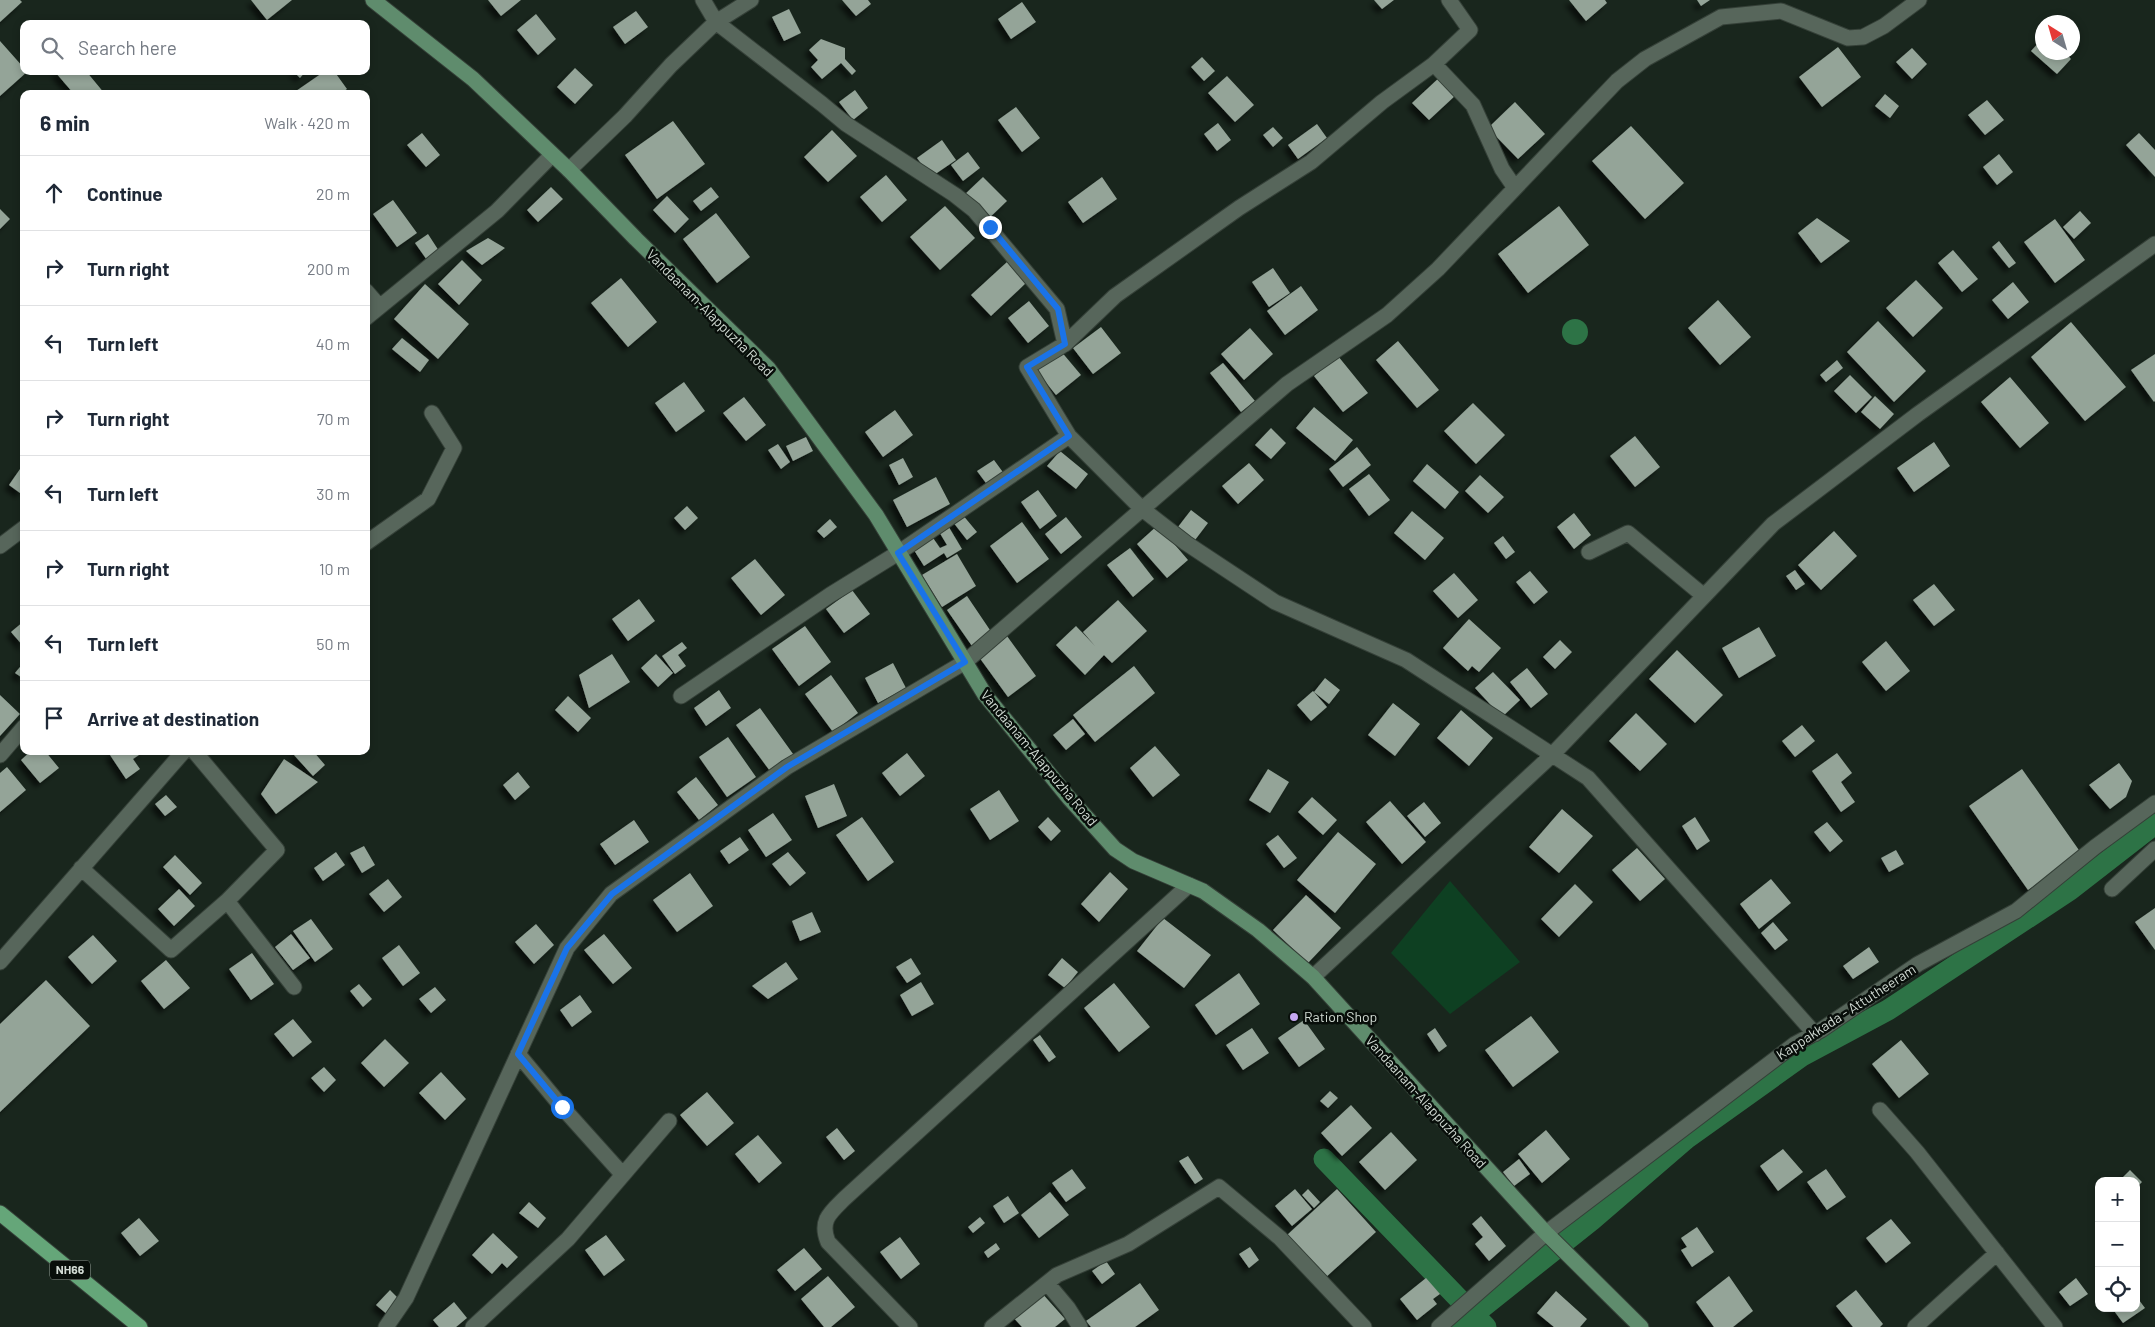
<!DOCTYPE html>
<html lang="en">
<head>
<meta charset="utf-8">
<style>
	body { margin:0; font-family:Barlow,sans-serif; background:#f2f2f3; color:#1f2937 }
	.controls { position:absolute; right:15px; bottom:15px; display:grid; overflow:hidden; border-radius:10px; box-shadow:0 2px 8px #0003 }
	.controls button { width:45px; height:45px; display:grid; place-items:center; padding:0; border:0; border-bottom:1px solid #e0e1e3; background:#fff; color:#1f2937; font:25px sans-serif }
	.compass { position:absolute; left:2035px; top:15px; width:45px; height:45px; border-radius:50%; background:#fff; box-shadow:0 2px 8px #0003; rotate:323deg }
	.stop { position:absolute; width:15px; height:15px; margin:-11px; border:4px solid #1a73e8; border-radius:50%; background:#fff }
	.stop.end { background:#1a73e8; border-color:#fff; box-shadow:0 1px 5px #0008 }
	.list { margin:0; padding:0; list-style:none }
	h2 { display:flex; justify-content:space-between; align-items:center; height:65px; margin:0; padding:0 20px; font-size:21px }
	h2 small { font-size:16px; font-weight:400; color:#747a83 }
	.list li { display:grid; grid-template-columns:32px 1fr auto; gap:15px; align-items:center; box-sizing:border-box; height:75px; padding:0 20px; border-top:1px solid #e0e1e3 }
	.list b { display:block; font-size:19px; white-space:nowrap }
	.list em { font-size:16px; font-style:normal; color:#747a83 }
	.icon { flex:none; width:28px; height:28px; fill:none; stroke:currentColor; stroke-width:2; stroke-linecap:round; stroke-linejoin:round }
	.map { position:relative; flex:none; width:2155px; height:1327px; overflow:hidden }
	.search { position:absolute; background:#fff; box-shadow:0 2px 8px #0003; left:20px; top:20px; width:350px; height:55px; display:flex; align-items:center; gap:12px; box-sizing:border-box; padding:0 18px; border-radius:10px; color:#747a83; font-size:19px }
	.panel { position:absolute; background:#fff; box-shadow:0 2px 8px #0003; left:20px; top:90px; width:350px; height:665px; border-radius:10px }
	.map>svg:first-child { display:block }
	.green { fill:#0e4022 }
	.water { fill:#2d7346 }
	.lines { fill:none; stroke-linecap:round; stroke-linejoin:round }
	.canal { stroke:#2d7346; stroke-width:21 }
	.building { fill:#94a498; filter:url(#shadow) }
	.minor-casing { stroke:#354038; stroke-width:17 }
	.major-casing { stroke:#354038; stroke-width:17 }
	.highway-casing { stroke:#354038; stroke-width:17 }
	.minor { stroke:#57665b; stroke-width:15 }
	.major { stroke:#5f8c6d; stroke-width:15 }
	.highway { stroke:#65a679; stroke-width:15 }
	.route { stroke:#1a73e8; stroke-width:6 }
	.poi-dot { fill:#c5a7f1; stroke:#080e0a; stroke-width:2 }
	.labels { text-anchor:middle; stroke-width:5; stroke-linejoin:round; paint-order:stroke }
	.shield { fill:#080e0a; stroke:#959e97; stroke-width:1 }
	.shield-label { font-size:12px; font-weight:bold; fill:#d2dbd4 }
	.street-label { font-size:14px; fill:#d2dbd4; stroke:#080e0a }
	.poi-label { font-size:14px; fill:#d2dbd4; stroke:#080e0a; text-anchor:start }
</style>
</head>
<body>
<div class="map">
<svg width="2155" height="1327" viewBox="0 0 2155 1327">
	<defs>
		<filter id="shadow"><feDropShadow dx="-4.5" dy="4.5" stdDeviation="2.5" flood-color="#0009"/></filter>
	</defs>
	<rect width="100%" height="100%" fill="#19261d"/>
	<path class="green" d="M1450,881L1520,962L1450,1014L1391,953Z"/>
	<path class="water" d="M1562 332a13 13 0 1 1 26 0a13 13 0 1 1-26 0Z"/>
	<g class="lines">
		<path class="canal" d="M1324,1159L1486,1327
			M1461,1327L1474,1314L1592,1220L1686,1139L1802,1056L1888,1010L2070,890L2155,824"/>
	</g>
	<path class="building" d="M0,0H20L22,2L0,22Z
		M251,0H292L267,20Z
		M488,0H521L501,16Z
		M842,0H868L871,4L856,16Z
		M1374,0H1394L1382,9Z
		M1569,0H1605L1607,3L1586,21Z
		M1697,0H1710L1701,6Z
		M1022,2L1036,22L1011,39L998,19Z
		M789,9L801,33L784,41L772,17Z
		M636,11L648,27L625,44L613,27Z
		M536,14L556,39L538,55L517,30Z
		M821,39L845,48V59L856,71L852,75L841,63L822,79L811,67L818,60L809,50Z
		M2042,39V52H2065L2071,59L2057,74L2031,51Z
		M0,41L24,68V71H28L0,96Z
		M1838,47L1861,77L1822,107L1799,77Z
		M1912,48L1927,64L1912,79L1896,62Z
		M1202,57L1215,71L1204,81L1191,67Z
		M575,68L593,85L575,104L557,87Z
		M58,71H86L105,94H74L56,73Z
		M293,71H306L300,78Z
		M325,71H334L347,89L340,94H298L296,91Z
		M1227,76L1254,105L1235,122L1208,93Z
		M1441,76L1457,94L1429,120L1412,103Z
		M855,90L868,108L853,120L839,102Z
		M1885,94L1899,106L1890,118L1875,106Z
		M1987,100L2004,120L1985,135L1968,115Z
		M1515,102L1545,134L1518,159L1488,128Z
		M1016,107L1040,138L1022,152L998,120Z
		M673,121L705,164L657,199L625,155Z
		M1218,123L1231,140L1217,151L1204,134Z
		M1317,124L1327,138L1298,159L1288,145Z
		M1631,126L1684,183L1645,219L1592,161Z
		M1273,127L1283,138L1273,147L1263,135Z
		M832,130L857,156L828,182L804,157Z
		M422,133L440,155L426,167L407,145Z
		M2139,133L2155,150V177L2126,145Z
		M942,140L956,160L931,177L917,158Z
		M968,152L980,168L963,181L951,165Z
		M1999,154L2013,172L1997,185L1983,167Z
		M886,175L907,200L882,222L860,197Z
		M983,177L1007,201L985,222L962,197Z
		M1102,177L1117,199L1083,223L1068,202Z
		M551,187L563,199L538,222L527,210Z
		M711,187L719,197L701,211L693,201Z
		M667,196L689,219L675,233L653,210Z
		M393,200L417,233L397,247L373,214Z
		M945,206L975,238L940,270L910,237Z
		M1559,206L1589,245L1528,293L1498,254Z
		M0,209L10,219L0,229Z
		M2080,211L2091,223L2074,239L2063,227Z
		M716,213L750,257L717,283L683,239Z
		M1817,218L1850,241L1821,263L1798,233Z
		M2055,219L2085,260L2055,283L2024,242Z
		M428,234L439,251L427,260L415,243Z
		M488,238L505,248L482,265L466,251Z
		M1999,241L2016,263L2009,268L1992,247Z
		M1953,250L1978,279L1962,292L1938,263Z
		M462,260L482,280L459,305L438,284Z
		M1007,262L1026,283L991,316L971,295Z
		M1273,268L1290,293L1269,307L1252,282Z
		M621,278L657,322L628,347L591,303Z
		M1916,280L1943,308L1913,337L1886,308Z
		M2013,282L2029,302L2008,319L1992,300Z
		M425,284L469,324L438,359L394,319Z
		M1301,286L1318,310L1285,335L1267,311Z
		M1718,300L1751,337L1720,365L1688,328Z
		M1029,301L1049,326L1028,343L1008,318Z
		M1878,321L1926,371L1894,402L1847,352Z
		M2071,322L2126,387L2085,421L2031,357Z
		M1101,327L1121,353L1093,374L1073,348Z
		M1250,328L1273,354L1244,380L1221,354Z
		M402,338L429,360L420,372L392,349Z
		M1398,341L1439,390L1417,408L1376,360Z
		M1060,350L1081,375L1056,395L1036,370Z
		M2155,354V401L2154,402L2131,370Z
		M1338,356L1368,393L1343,412L1314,376Z
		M1837,360L1843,368L1826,382L1820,375Z
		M1223,363L1255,401L1241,412L1210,373Z
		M1850,375L1872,397L1856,413L1834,391Z
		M2010,377L2049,423L2020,448L1981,402Z
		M684,382L705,411L676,432L655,403Z
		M1875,396L1894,414L1880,429L1861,412Z
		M744,397L766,425L746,441L723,413Z
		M1473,403L1505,435L1476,464L1444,431Z
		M1314,407L1353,440L1335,461L1296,428Z
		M895,410L913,435L883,457L865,432Z
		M1271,428L1286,443L1271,459L1255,445Z
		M1635,436L1660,467L1635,487L1610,456Z
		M806,437L813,451L793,461L786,446Z
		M1934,442L1950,466L1914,492L1897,468Z
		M778,444L790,462L781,469L768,450Z
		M1357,447L1371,465L1343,487L1329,469Z
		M1060,451L1088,474L1076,489L1047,466Z
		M903,458L913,477L899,485L889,465Z
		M994,460L1005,475L989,487L977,471Z
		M1249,463L1264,480L1238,504L1222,486Z
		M1427,464L1459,492L1445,509L1413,481Z
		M20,469L24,472V488L20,493L9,485Z
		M1369,474L1390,500L1369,516L1349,489Z
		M1480,475L1504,497L1488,513L1465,491Z
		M936,477L950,504L907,527L893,500Z
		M1038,490L1057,516L1040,529L1021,502Z
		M687,506L698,518L685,530L674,518Z
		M1191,510L1208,523L1195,540L1178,527Z
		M1412,511L1444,538L1425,560L1394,533Z
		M1574,513L1591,535L1574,549L1557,527Z
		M962,514L977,532L967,540L953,522Z
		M1066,517L1082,537L1061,554L1045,534Z
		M830,519L837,527L824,538L817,531Z
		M1022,522L1049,559L1017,583L990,546Z
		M947,524L962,549L947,558L944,553L924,566L912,547L931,535L940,548L947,545L938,530Z
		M1158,525L1188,560L1167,578L1137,544Z
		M1834,531L1857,556L1821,590L1798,565Z
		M1503,536L1515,552L1506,559L1494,543Z
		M1130,548L1154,579L1133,597L1107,565Z
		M957,554L976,586L942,607L922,575Z
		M755,559L785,595L761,615L731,578Z
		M1795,570L1805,584L1796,590L1786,576Z
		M1530,571L1548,592L1534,604L1516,582Z
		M1454,573L1478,600L1458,618L1433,591Z
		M1934,584L1955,610L1934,626L1913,600Z
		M852,590L870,614L844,633L826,609Z
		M967,596L992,633L972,646L947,610Z
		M639,599L655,621L628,641L612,619Z
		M1118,600L1147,631L1112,663L1104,655L1085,675L1056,645L1076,626L1095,646L1083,632Z
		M1469,619L1501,648L1479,672L1472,666L1468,671L1443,648Z
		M24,621V647L11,632Z
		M805,626L831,662L799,686L772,649Z
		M1759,627L1776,656L1739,678L1722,648Z
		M1007,636L1036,676L1008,697L979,657Z
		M1560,640L1572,652L1555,669L1543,657Z
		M1886,641L1910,671L1886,691L1862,662Z
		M682,642L687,648L678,655L686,666L675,674L662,656Z
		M1677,650L1723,695L1695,723L1649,679Z
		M612,654L630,682L589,708L579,675Z
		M656,654L673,673L658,687L641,668Z
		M24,662V679L15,673Z
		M893,663L906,688L878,703L865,678Z
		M1134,666L1155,693L1095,742L1073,715Z
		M1527,668L1548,694L1531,708L1510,682Z
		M1493,672L1520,700L1502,717L1475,688Z
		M831,675L858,713L833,732L805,694Z
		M1325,678L1340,690L1329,704L1314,692Z
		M719,690L731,708L706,726L694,708Z
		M1313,691L1327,707L1311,721L1297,705Z
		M0,695L20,714L0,736Z
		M568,696L591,718L578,732L555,710Z
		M1393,703L1420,724L1395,756L1368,735Z
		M760,708L796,758L773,775L736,725Z
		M1461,710L1493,738L1469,766L1437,738Z
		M1636,713L1667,744L1640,771L1609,741Z
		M1073,719L1085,734L1066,750L1053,735Z
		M1802,725L1815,741L1795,757L1782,741Z
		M728,737L756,777L727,797L699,757Z
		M1155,746L1180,775L1153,797L1130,768Z
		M31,751H45L59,768L40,783L21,760Z
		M116,751H145L133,759L140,769L126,779L110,755Z
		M298,751H313L325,765L313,776L294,755Z
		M907,753L925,776L900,796L882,773Z
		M1837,753L1852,773L1841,782L1855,802L1841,812L1812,771Z
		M284,759L318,782L276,814L261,794Z
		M2119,763L2132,781L2126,797L2110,809L2089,785Z
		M7,767L26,790L0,812V773Z
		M1268,769L1289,782L1270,813L1249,800Z
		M2022,769L2081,853L2028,890L1969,806Z
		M518,772L530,787L515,800L503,785Z
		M696,777L718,805L699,820L677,792Z
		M834,784L847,816L818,828L805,796Z
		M999,790L1019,821L990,840L970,809Z
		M166,795L177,807L165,816L155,804Z
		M1312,797L1337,820L1323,835L1298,812Z
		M1390,801L1426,842L1402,864L1366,822Z
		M1424,802L1441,823L1425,837L1407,816Z
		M1562,809L1593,836L1559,873L1529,847Z
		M773,813L792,840L766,857L748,830Z
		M862,817L894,862L868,881L836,835Z
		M1048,817L1061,831L1051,841L1038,827Z
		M1695,817L1710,841L1697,850L1682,826Z
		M634,820L649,842L615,865L600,844Z
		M1827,822L1843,841L1830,852L1814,832Z
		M1338,832L1376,864L1335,913L1297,880Z
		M1278,835L1297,858L1284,868L1266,844Z
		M740,837L749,850L729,864L720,851Z
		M364,846L375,865L362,873L350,853Z
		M1637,848L1665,879L1640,901L1612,870Z
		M1896,850L1904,864L1889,872L1881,858Z
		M336,852L345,865L323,881L314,868Z
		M788,852L806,873L790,886L772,864Z
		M175,855L202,883L190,895L163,867Z
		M1110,872L1128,889L1099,922L1081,904Z
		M690,873L713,906L677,932L653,900Z
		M388,879L402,897L384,912L369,894Z
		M1771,879L1791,903L1759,929L1740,904Z
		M1575,884L1593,902L1559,937L1541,919Z
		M179,889L195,906L174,926L158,909Z
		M1306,895L1341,928L1308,963L1273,930Z
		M2155,908V950L2135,922Z
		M812,912L821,932L800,941L792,921Z
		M1163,918L1211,955L1184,988L1137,951Z
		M311,919L333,949L315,962L293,931Z
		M1773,922L1788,940L1775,950L1761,933Z
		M536,924L554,945L534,964L515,942Z
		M291,934L310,958L293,970L275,947Z
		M604,934L632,968L613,984L584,950Z
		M93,935L117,961L92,984L68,957Z
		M399,945L420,973L403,986L382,958Z
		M1869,947L1879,962L1853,979L1843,966Z
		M252,953L274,984L251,1000L229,969Z
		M911,958L921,974L907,983L896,967Z
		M1062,958L1078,972L1065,988L1048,975Z
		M166,960L190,988L164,1009L141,981Z
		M786,962L798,979L768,999L752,986Z
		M1239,973L1260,1004L1216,1035L1195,1005Z
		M46,980L90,1026L0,1112V1024Z
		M921,982L934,1004L912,1016L900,995Z
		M1114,983L1150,1027L1119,1052L1084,1008Z
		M359,984L372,999L363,1007L350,991Z
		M435,987L446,1000L431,1013L419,999Z
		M580,995L592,1012L572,1027L560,1010Z
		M1531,1016L1559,1052L1513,1087L1485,1050Z
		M293,1019L312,1042L293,1057L274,1034Z
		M1304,1020L1325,1049L1299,1067L1278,1038Z
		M1252,1028L1269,1053L1243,1070L1226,1045Z
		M1435,1028L1447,1046L1439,1052L1427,1034Z
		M1040,1035L1056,1057L1049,1062L1033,1040Z
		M385,1039L409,1063L384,1087L361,1063Z
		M1901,1040L1929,1074L1899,1098L1872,1064Z
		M324,1067L336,1080L324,1092L311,1078Z
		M441,1072L466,1099L445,1120L419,1093Z
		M1330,1091L1338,1098L1328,1108L1320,1101Z
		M707,1092L734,1123L707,1146L680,1115Z
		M1351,1105L1372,1128L1342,1156L1321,1133Z
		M837,1128L855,1151L844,1160L826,1137Z
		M1546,1130L1570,1159L1542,1183L1518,1154Z
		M1391,1132L1417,1160L1385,1190L1359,1162Z
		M758,1135L782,1163L759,1183L735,1154Z
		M1783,1149L1803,1172L1778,1191L1760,1166Z
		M1188,1156L1203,1179L1195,1184L1179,1161Z
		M1519,1159L1530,1174L1514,1186L1503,1172Z
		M1072,1169L1086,1188L1066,1202L1052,1183Z
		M1826,1169L1846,1197L1827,1210L1807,1182Z
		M2130,1170L2142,1182L2136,1188V1181L2121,1179Z
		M1295,1189L1312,1209L1292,1226L1275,1206Z
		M1308,1189L1320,1202L1314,1208L1302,1195Z
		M1337,1189L1376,1232L1325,1278L1286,1236Z
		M1050,1192L1069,1215L1039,1238L1021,1215Z
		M1008,1196L1019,1213L1004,1223L993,1206Z
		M529,1202L546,1218L538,1228L519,1213Z
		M1481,1216L1506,1246L1489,1261L1475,1244L1483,1237L1472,1224Z
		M980,1217L985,1223L973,1233L968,1227Z
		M139,1218L159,1241L140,1256L121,1233Z
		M1891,1219L1911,1243L1886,1263L1866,1238Z
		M1697,1227L1714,1252L1692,1267L1681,1250L1687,1247L1681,1238Z
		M493,1233L518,1257L507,1268L502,1263L492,1274L472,1255Z
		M606,1235L625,1260L604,1276L585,1250Z
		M900,1237L920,1264L901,1279L880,1252Z
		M996,1243L1000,1249L988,1258L984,1252Z
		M1250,1247L1259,1260L1249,1268L1239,1254Z
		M804,1248L822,1269L795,1291L777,1270Z
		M1106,1261L1115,1274L1102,1284L1092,1271Z
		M828,1276L855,1307L831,1327H824L801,1299Z
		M1729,1276L1753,1311L1733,1327H1714L1696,1302Z
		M1426,1278L1440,1294L1433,1299L1437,1304L1417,1320L1400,1299Z
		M2076,1278L2088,1294L2070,1306L2059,1292Z
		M1140,1283L1159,1310L1135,1327H1091L1086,1321Z
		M390,1290L401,1301L388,1315L376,1305Z
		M1856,1290L1883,1324L1880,1327H1853L1836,1306Z
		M1556,1291L1587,1319L1580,1327H1554L1537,1313Z
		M1041,1292L1065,1319L1055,1327H1022L1012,1316Z
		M2136,1296L2145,1308L2123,1323L2112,1308H2136Z
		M454,1302L467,1318L456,1327H439L433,1320Z"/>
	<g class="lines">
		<defs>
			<path id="minor" d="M1434,64L1473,105L1502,169L1515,188
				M569,170L625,116L671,65L716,22L751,0
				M366,291L379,306
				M366,318L497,211L552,155
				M1065,344L1115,296L1239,208L1311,162L1382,102L1434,64L1470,30L1449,0
				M1069,436L1141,508L1186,543L1275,602L1406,660L1588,778L1815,1034
				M366,543L428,499L454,448L432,413
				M0,546L24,528
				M1589,552L1628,533L1704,596
				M681,696L830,595L898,553L1069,436L1027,367L1065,344L1057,309L974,210L955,195L846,124L822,104L716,22L703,0
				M194,751L277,850L227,901
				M0,755L24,727
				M81,868L171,950L227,901L294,987
				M2112,889L2155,849
				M0,962L184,751
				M1313,977L1551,756L1773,524L1918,414L2155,244
				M518,1054L562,1107L623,1175
				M1880,1110L1917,1152L2055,1327
				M1047,1283L1068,1308L1080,1327
				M386,1327L406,1298L567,948L611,894L787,767L965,662L1287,384L1387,315L1438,269L1617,81L1645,59L1721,17L1781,11L1848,38L1863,37L1884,26L1919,0
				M473,1327L568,1239L669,1121
				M910,1327L828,1242C819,1220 831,1212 845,1198L1189,885
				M992,1327L1057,1275L1128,1244L1219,1187L1280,1238L1364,1327
				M1439,1327L1546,1233L1795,1044L1821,1030L1918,964L2016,911L2095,847L2155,803
				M1915,1327L1997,1253"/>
			<path id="major" d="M373,0L473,79L569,170L636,239L768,368L876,515L985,695L1069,798L1115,849L1133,861L1203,891L1258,930L1313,977L1546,1233L1641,1327"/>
			<path id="highway" d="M0,1213L140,1327"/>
		</defs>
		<use href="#minor" class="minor-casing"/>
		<use href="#major" class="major-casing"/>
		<use href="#highway" class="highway-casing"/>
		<use href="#minor" class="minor"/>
		<use href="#major" class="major"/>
		<use href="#highway" class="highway"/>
	</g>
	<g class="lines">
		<path class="route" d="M562,1107L518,1054L567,948L612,894L787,767L965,662L898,553L1069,436L1027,367L1065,344L1058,309L990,227"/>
	</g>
	<circle class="poi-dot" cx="1294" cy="1017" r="5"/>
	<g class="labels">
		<rect class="shield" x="50" y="1260.5" width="40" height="19" rx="4"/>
		<g class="shield-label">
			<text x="70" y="1274">NH66</text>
		</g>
		<g class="street-label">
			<text transform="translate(710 313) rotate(45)" y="5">Vandaanam-Alappuzha Road</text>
			<text transform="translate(1039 758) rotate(50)" y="5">Vandaanam-Alappuzha Road</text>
			<text transform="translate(1846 1012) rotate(-33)" y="5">Kappakkada - Attutheeram</text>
			<text transform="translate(1426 1102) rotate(48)" y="5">Vandaanam-Alappuzha Road</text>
		</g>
		<g class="poi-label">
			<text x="1304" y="1022">Ration Shop</text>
		</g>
	</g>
</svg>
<div class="controls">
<button>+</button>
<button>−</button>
<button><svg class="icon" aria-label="locate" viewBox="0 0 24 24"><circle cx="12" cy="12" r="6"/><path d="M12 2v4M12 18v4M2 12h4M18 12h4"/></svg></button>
</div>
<svg class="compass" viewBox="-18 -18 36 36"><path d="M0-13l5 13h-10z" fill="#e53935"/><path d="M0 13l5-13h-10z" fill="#747a83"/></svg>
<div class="stop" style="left:562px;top:1107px"></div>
<div class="stop end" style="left:990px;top:227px"></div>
<div class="search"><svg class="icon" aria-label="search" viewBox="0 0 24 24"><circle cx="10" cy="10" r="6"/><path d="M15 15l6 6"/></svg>Search here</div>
<section class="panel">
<h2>6 min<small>Walk · 420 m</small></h2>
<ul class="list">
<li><svg class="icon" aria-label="ahead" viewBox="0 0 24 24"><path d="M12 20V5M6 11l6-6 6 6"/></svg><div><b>Continue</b></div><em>20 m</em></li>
<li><svg class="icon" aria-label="right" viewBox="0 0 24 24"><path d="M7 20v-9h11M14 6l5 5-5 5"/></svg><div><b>Turn right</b></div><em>200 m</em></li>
<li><svg class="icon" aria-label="left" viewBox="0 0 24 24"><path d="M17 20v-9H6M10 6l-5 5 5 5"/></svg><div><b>Turn left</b></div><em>40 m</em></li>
<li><svg class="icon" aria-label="right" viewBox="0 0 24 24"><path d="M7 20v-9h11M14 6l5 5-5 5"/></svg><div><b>Turn right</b></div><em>70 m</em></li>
<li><svg class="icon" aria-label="left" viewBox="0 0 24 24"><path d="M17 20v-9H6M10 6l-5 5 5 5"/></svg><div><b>Turn left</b></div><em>30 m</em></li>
<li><svg class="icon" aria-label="right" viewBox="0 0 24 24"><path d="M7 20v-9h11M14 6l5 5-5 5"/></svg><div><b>Turn right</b></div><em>10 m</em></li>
<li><svg class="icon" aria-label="left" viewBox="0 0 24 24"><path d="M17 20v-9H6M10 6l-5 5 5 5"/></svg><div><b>Turn left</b></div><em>50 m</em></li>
<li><svg class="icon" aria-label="arrive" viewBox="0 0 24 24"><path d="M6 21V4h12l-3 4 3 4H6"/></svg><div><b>Arrive at destination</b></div></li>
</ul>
</section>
</div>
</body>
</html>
